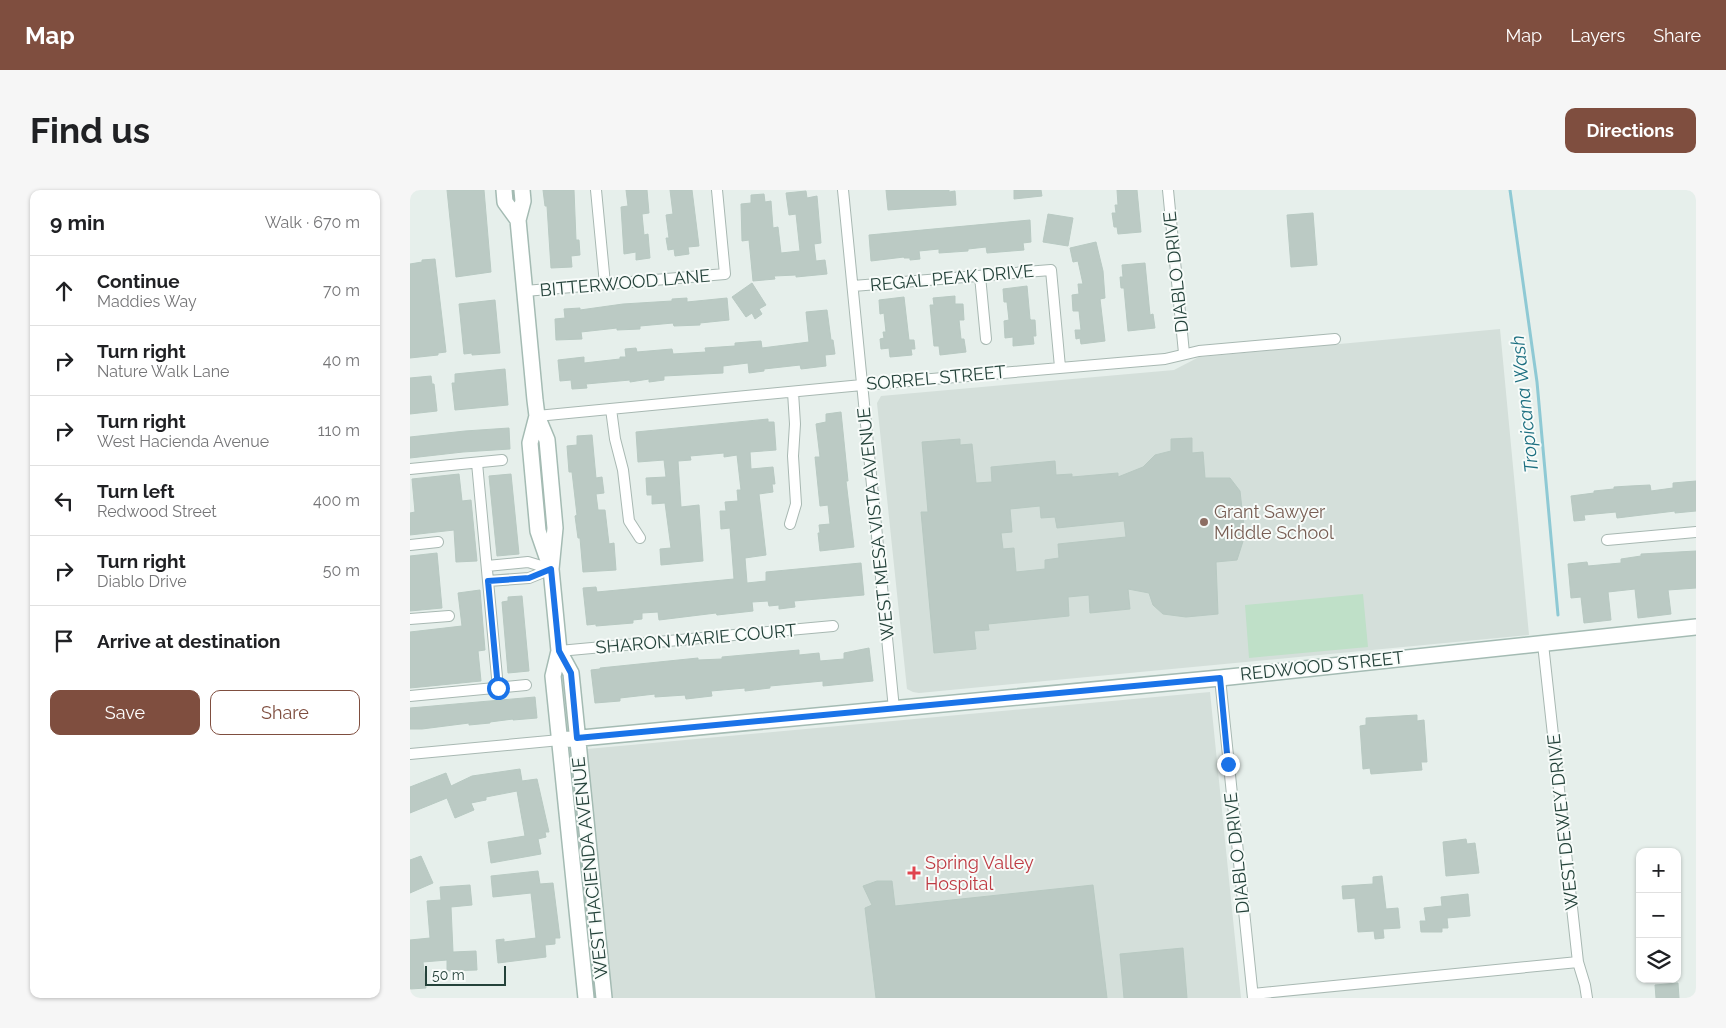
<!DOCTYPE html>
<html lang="en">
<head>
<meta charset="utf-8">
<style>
	body { margin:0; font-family:Raleway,sans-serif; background:#f6f6f6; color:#202124 }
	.controls { position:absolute; right:15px; bottom:15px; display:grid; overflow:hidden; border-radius:10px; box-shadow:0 1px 4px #0004 }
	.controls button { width:45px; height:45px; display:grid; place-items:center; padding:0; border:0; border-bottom:1px solid #e0e0e0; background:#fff; color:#202124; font:25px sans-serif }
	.scale { position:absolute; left:15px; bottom:12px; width:81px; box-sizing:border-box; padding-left:5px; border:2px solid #24423a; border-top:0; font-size:14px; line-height:18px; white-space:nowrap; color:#24423a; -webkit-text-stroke:4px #f7fbf9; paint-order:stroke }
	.stop { position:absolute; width:15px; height:15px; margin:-11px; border:4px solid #1a73e8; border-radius:50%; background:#fff }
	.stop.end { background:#1a73e8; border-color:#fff; box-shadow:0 1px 5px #0008 }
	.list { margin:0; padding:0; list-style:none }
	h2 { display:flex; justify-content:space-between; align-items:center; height:65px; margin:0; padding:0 20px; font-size:21px }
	h2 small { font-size:16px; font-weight:400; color:#757577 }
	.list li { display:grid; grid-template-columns:32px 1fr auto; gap:15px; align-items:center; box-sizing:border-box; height:70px; padding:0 20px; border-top:1px solid #e0e0e0 }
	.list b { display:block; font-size:19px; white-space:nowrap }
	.list p { margin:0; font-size:16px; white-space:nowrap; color:#757577 }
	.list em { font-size:16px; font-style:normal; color:#757577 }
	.actions { display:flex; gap:10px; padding:15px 20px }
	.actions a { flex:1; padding:11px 0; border:1px solid #7f4e3f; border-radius:10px; text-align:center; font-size:18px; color:#7f4e3f }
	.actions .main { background:#7f4e3f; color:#fff }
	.icon { flex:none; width:28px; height:28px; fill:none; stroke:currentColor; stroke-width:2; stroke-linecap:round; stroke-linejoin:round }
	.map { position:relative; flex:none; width:1286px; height:808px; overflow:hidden; border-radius:10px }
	header { display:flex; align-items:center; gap:30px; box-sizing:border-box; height:70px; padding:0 25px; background:#7f4e3f; color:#fff }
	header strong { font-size:24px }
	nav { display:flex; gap:28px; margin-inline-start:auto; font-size:18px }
	.intro { display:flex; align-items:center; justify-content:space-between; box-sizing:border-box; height:120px; padding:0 30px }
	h1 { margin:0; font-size:35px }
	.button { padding:12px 22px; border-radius:10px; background:#7f4e3f; color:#fff; font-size:18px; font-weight:700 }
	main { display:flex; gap:30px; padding:0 30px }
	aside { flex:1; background:#fff; border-radius:10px; box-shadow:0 1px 4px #0004 }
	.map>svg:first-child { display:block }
	.built { fill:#d4dfda }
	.green { fill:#bfe0c8 }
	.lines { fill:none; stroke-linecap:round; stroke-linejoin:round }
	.stream { stroke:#8ec9d4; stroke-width:3 }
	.building { fill:#bbcac4; stroke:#b8c9c2; fill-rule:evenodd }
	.street-casing { stroke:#a8b8b2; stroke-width:12 }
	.secondary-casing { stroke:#a4bbb3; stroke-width:18 }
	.street { stroke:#fff; stroke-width:10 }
	.secondary { stroke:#fff; stroke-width:15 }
	.route { stroke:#1a73e8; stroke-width:6 }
	.education-dot { fill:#8d6e63; stroke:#f7fbf9; stroke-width:2 }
	.health-dot { fill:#e0444e; stroke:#f7fbf9; stroke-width:2 }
	.labels { text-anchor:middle; stroke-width:4; stroke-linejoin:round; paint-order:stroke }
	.street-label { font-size:18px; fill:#24423a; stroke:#f7fbf9 }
	.education-label { font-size:18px; fill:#785e54; stroke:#f7fbf9; text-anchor:start }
	.health-label { font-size:18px; fill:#be3a42; stroke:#f7fbf9; text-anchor:start }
	.water-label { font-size:19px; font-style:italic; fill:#1c6f80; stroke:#f7fbf9 }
</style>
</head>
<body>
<header>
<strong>Map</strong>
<nav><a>Map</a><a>Layers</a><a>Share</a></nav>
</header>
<div class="intro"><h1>Find us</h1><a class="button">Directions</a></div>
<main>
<aside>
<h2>9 min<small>Walk · 670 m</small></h2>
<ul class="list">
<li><svg class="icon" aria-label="ahead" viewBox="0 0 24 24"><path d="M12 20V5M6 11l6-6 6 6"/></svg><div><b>Continue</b><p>Maddies Way</p></div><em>70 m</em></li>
<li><svg class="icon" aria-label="right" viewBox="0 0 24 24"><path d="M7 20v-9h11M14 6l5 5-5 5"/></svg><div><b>Turn right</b><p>Nature Walk Lane</p></div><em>40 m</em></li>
<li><svg class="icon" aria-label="right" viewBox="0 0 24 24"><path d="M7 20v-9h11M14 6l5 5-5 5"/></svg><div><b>Turn right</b><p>West Hacienda Avenue</p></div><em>110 m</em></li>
<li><svg class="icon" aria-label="left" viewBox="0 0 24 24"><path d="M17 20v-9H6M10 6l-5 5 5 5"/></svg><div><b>Turn left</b><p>Redwood Street</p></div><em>400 m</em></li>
<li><svg class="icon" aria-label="right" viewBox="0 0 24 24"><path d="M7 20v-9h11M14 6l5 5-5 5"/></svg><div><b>Turn right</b><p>Diablo Drive</p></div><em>50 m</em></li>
<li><svg class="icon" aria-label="arrive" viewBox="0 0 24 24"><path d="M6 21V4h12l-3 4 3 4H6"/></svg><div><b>Arrive at destination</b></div></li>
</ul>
<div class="actions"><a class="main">Save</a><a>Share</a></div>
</aside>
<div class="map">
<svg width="1286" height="808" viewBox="0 0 1286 808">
	<rect width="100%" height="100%" fill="#e6efeb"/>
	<path class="built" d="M1090,139L1119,445L509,503L503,502L497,499L467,213L471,206L764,180L789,167Z
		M800,502L831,808H202L177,559Z"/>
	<path class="green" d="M953,404L958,457L839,468L835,415Z"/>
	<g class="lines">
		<path class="stream" d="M1100,0L1127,192L1148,425"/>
	</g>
	<path class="building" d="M37,0H74L81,82L46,87Z
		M133,0H164L166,50H169L170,65L161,66L162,77L141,78L137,16H135Z
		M216,0H237L239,23L232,24L234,45L238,44L240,68L226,70V62L214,64L211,17L218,16Z
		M260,0H282L289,56L278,57L279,64L265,66L264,59L258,60L256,48H259L256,25L263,24Z
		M476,0H539V2L545,1L546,15L478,20Z
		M604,0H631L632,6L604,9Z
		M707,0H727L731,42L708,44L707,37H704L702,23H706L705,15H708Z
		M396,1L397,8L407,6L411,53L404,54L406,71L415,70L417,84L386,87V85L364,86L365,89L343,91L339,50L332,51L331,14L341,13V5L354,4L355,12L361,11L363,38L368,37L371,63L390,61L386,24L379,25L376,3Z
		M903,23L907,75L881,77L877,25Z
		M638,24L663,28L658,56L633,52Z
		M620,30L621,52L613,53L614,60L577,63L576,57L558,59V61L529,63V59L509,61L510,69L500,70V68H494V67L461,71L459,45Z
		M686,52L693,81L695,108L690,109L695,151L671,154L670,148L666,149L665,140H671L669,121H663L662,105L669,104L668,94H673L668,71L663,72L660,58Z
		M25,69L36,162L28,163V165L0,168V74L12,72V70Z
		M735,73L740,125L743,124L745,138L718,141L714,98H711L710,87H713L712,75Z
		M342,93L356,115L349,119L352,124L345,129L342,123L336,127L322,107Z
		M617,96L620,129L621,130H625L626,146H623L624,154L603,156V147L595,148L594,131L599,130L597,112H594L593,99Z
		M545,106V114H553L554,130H549L551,149H554L556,162L530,165L529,156H524L520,115H524L523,108Z
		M494,107L499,150H504L505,159H501L502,165L480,167L479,158L471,159L470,149L474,148L473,142H476L474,123L470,124L469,110Z
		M277,108V112L317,108L319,130L290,133V135L264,136L263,133L230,136V139L207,140V138L171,142L172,149L146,150L145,129L155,128L154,119L170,118V120L213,114L262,111V109Z
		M85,110L90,163L62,165V163L54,164L49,114Z
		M417,120L421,150H423L425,164L415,165L416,176L391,179L390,175L354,179V181L339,183L338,173L313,176V183L254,186V190L239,192V189L220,192V190L176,194L177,198L162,199L161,190L150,191L148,170L174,167V173L210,169V167H216L215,159L226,158L227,162L262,159L263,164L296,162L295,158L325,156V153L351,151L352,158L399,152L396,122Z
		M95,179L98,215L45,220L42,193H45V184Z
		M21,186L22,194H24L27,221L0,224V188Z
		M431,222L438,291H436L444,357L410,361L408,343H410L409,335L420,334L418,315L410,316L405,267H410L406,234L416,232V224Z
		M358,229V232H364L366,260L340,262L341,279L363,277L365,294H362L363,302L349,304L356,365L335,368L337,393L356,391V382L451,373L454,405L384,411L385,417L369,419V415L359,416L358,411L342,412L343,421L307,425L306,423L249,430L248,422L232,423V429L223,430V433L186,436V434L177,435L173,398L186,397L187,402L324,389L320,338L311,339L310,321H316L315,312L328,311L327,300H331L327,265L314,267V263L280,266L281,270L268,271L271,317L289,315L293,371L251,375L250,359L261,358L255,313L242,314V305H237L236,288L256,287L254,270L228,272L226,242Z
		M99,238L100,259L53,262L0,268V247L55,241Z
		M182,245L186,288L192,287L194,303L186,304L188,320H195L199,354L204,353L206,380L173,382L170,348H168L165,326L167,325L162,282H159L157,256L167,255V246Z
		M782,248V263L793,262L795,288H820L830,301L835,345L827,370L806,372L808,424L776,427L753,424L743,415L739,403L718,399L720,419L680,423L679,405L658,407L659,426L578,434L579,440L564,441L566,459L524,463L511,322H518L512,252L550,249V255L562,254L566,293L582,292L581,277L645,271L646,285L662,284V287L708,283V287L733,277L745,265L761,261V249ZM630,316L631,328L645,327L647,338L714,331L716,347L648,354L649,368L635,370V379L606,382L604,358L593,359L591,343L602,342L600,319Z
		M49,284L52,311L61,310L67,371L46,372L44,340L0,345V323L5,322L2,289Z
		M101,284L109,364L87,366L79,286Z
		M1286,291V321L1265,323V321L1207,328L1206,322L1174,325L1175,330L1164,331L1161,306L1184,303V301L1204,299V297L1220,296L1240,295L1241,301L1263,298V293Z
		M1286,361V398L1258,400L1261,424L1228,428L1225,399L1198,402L1201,430L1174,433L1171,407L1161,408L1158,374L1177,372L1178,376L1211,373V369L1231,366V364Z
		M27,363L32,418L0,421V366Z
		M70,400L75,460L68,461L71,491L0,498V442L52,436L48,403Z
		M112,406L119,481L98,483L92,412L98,411V407Z
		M459,458L463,491L413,496V491L360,496V498L335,501V498L301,501L302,506L276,509L275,505L245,507V504L210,508V511L185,513L181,480L190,479V478L288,468V470L312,469V467L389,460V465L409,463L410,471L434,469V463Z
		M125,507L127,528L103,530V529L80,532V533L59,535V533L12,539H0V518Z
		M1007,525V531L1014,530L1017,572H1011L1012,580L961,584L960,578L953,579L950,536L956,535V528Z
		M110,579L112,591L127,589L139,642H135L136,647L128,649L131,664L81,673L78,652L115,646L107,601L76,607V610L61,613L64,620L45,628L37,608L0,623V597L36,583L41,596L62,586Z
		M1056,649L1057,654L1065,653L1069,683L1036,686L1033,652Z
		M11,666L23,693L0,703V670Z
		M128,681L130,694L143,693L150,748H145V754L135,755L136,767L88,773L86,750L94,749V752L126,748L121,703L83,707L81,686Z
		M972,686L976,719L988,718L990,738L973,739L974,748L965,749L964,741L948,742L945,708L933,709L932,696L963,694V687Z
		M467,691H482L485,716L683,695L697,808H466L455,718L462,715L453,696Z
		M60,695L62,715L41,717L43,762L66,761L67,780L37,781V770L13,772L16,798L0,799V750L20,748L17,711L31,710L30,697Z
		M1058,704L1060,726L1037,728L1038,738H1032V742H1011L1010,731H1016L1014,718L1032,716L1031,707Z
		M773,758L777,808H714L710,764Z
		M1268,793L1269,808H1246L1245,795Z"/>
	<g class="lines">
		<defs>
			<path id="street" d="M186,0L195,94
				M433,0L484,519
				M758,0L774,163
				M570,86L576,149
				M443,96L641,80L650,177
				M115,101L315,84L307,0
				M201,219L205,249L213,280L219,331L230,348
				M127,226L452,195L755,169L789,161L925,149
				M67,273L88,498
				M0,279L92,270
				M380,334L386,314L383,266L385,234L383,202
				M1197,350L1286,342
				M0,355L28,352
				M77,376L118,372L141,379
				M78,391L119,388L141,379
				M0,429L39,426
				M1133,454L1168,772L1175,795L1177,808
				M149,461L423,436
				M810,488L843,808
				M0,506L116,495
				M0,564L150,550
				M843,804L1168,772"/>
			<path id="secondary" d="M94,0L95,12L108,30
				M112,0L113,11L108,30L125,210L127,226L137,250L145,338L141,379L149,461L143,486L176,808
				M127,226L120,253L128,341L139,373
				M149,461L161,483L194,808
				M150,550L810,488L1286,437"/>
		</defs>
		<use href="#street" class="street-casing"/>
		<use href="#secondary" class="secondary-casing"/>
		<use href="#street" class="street"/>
		<use href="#secondary" class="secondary"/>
	</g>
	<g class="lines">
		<path class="route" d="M88,498L78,391L119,388L141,379L149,461L161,483L167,548L810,488L818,574"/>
	</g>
	<circle class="education-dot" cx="794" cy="332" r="5"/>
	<path class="health-dot" d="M501.5 675.5h5v5h5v5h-5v5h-5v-5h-5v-5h5z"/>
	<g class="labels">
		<g class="street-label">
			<text transform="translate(766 82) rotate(-96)" y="6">DIABLO DRIVE</text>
			<text transform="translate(542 88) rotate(-5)" y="6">REGAL PEAK DRIVE</text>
			<text transform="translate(215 93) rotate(-5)" y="6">BITTERWOOD LANE</text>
			<text transform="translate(526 188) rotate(-5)" y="6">SORREL STREET</text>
			<text transform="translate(466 334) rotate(-96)" y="6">WEST MESA VISTA AVENUE</text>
			<text transform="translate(286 449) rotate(-5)" y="6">SHARON MARIE COURT</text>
			<text transform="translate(912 476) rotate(-6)" y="6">REDWOOD STREET</text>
			<text transform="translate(1153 632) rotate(-96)" y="6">WEST DEWEY DRIVE</text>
			<text transform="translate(827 663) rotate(-96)" y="6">DIABLO DRIVE</text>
			<text transform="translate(180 678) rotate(-96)" y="6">WEST HACIENDA AVENUE</text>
		</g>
		<g class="education-label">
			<text x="804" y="328">Grant Sawyer<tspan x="804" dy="21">Middle School</tspan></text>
		</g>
		<g class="health-label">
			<text x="515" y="679">Spring Valley<tspan x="515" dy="21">Hospital</tspan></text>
		</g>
		<g class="water-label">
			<text transform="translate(1114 214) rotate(-96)" y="7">Tropicana Wash</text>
		</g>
	</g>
</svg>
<div class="controls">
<button>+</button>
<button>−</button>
<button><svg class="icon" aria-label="layers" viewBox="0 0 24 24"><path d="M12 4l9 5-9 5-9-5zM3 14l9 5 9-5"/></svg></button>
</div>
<div class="scale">50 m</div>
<div class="stop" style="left:88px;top:498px"></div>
<div class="stop end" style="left:818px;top:574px"></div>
</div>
</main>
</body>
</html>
